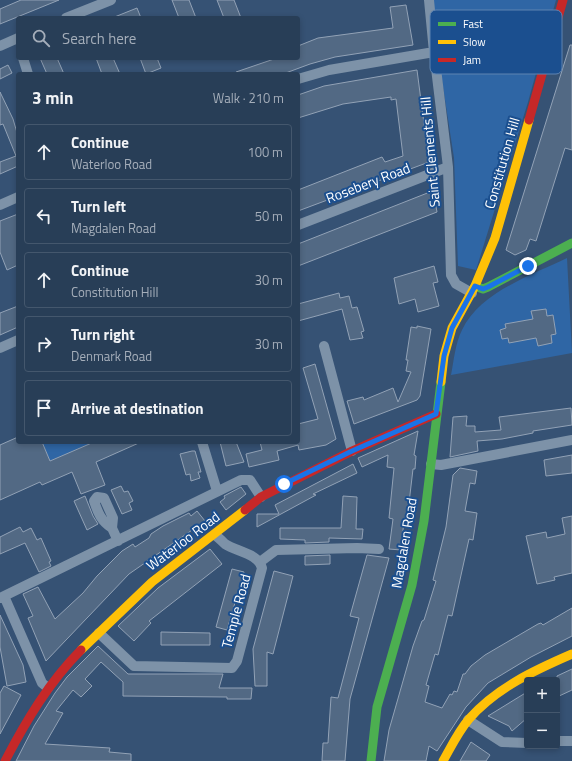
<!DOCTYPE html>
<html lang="en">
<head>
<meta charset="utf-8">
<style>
	body { margin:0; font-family:"Titillium Web",sans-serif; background:#344961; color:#f1f3f6 }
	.controls { position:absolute; right:12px; bottom:12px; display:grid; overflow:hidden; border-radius:4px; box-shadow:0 2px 6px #0003 }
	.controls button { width:36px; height:36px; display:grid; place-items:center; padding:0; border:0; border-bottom:1px solid #44576d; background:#283e57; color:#f1f3f6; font:20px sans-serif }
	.stop { position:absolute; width:12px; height:12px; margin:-9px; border:3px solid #1a73e8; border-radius:50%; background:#fff }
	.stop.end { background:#1a73e8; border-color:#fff; box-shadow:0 1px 4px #0008 }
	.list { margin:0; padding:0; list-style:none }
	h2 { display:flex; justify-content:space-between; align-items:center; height:52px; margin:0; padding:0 16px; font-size:17px }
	h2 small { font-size:13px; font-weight:400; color:#a5aeba }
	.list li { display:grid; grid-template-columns:26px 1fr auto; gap:12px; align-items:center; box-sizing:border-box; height:56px; margin:0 8px 8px; padding:0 8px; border:1px solid #44576d; border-radius:4px }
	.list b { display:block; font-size:15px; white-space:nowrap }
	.list p { margin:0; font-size:13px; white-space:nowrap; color:#a5aeba }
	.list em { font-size:13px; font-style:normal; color:#a5aeba }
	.icon { flex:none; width:22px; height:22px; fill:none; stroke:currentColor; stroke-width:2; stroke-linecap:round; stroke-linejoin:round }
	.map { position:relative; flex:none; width:572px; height:761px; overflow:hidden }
	.search { position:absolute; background:#283e57; box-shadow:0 2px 6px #0003; left:16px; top:16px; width:284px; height:44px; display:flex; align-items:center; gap:10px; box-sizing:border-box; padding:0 14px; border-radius:4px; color:#a5aeba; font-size:15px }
	.panel { position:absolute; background:#283e57; box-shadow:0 2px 6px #0003; left:16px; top:72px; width:284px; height:372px; border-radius:4px }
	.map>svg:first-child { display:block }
	.green { fill:#2f66a5 }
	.building { fill:#526984; stroke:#92a2b6 }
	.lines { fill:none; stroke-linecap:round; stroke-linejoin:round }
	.street { stroke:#7d92a8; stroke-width:10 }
	.fast { stroke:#4caf50; stroke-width:9 }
	.slow { stroke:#ffc107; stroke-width:9 }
	.jam { stroke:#c62828; stroke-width:9 }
	.route { stroke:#1a73e8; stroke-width:5 }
	.labels { text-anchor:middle; stroke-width:4; stroke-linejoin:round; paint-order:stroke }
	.street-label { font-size:14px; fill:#fff; stroke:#1b4f8f }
	.key { fill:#1b4f8f; stroke:#5f84b1; stroke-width:1 }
	.key-label { font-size:11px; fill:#fff }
</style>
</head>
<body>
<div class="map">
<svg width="572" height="761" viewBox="0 0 572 761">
	<rect width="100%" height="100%" fill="#365274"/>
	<path class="green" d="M433,0H556L528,102L476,270L458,266L454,158L437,48Z
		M567,258L572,353L451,375C454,360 455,344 462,330C480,292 532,275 567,258Z
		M42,442H94L50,461Z"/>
	<path class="building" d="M21,0H59L0,24V9Z
		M172,0H189L196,18H179Z
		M217,0H234L241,18H224Z
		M406,5L413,45L335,57L310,64L283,74H237L236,72L277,58H298V46L318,38L393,28L390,7Z
		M137,8L141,18H112Z
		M570,45H572V150L565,148L536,241L530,239L526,250L515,255L506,250Z
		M40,58H57L64,74H47Z
		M96,58H113L120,74H102Z
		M140,58H157L161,68L146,74Z
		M8,65L12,73L0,79V69Z
		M417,70L429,162L298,211V190L382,157L385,162L403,156L396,99L391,100V97L343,104L298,118V95L324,86Z
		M0,92L13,119L18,136V166L0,174V162L16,156L3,124L0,125Z
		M435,190L438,198L435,201L437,212L298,266V244Z
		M18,214V265L7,270L0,252V221Z
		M434,266L438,282L433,283L439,306L418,312L415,299L399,304L394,278Z
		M339,293L340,298L349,296L352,308L357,307L364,331L361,332L363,338L350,340L342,309L298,321V304Z
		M18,306V327L0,335V313Z
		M546,309L547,316L553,315L556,334L551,335L552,343L538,346L536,338L509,343L508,338L502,339L500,330L506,328L505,324L533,319L531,311Z
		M417,326L431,329L420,396L417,400L354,424L347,401L363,397L364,400L393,388L398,402L411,372L406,371L408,360H406L411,327L417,328Z
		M315,364L336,439L326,445L299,450L298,445L277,451L279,460L249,467L246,454L262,450L260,442H298V424L318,419L303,368Z
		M571,408L572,425L533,431V433L502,439L477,441L478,451L450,457L453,417L467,416L466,426H475V432L501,430L499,417Z
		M418,431L414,455L416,456L415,469H413L407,520H404L401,550L389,549L393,519L389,518L394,468L387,467L388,455L362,467L358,458Z
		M18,437V442H42L50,461L94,442H141L96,462L105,485L81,494L72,472L42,485L40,482L0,500V445Z
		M220,442H236L244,462L226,466Z
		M192,451H195L201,472H198L200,478L191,481L190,474L186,475L180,454Z
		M572,455V473L546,476L544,460Z
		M353,464L357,473L313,494L316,495L257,527V514H279L275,505Z
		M460,468L477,471L475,484L470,483L465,511L477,513L473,540L469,539L452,616L448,615L438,655L435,654L426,685L429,686L425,702L442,708L450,694L452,695L454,691L457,692L463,674H465L471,666L485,655L538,624L541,623L543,625L572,608V636L531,657L488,683L466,707L437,751L429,746L426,761H384L389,730L413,646L422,621L424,620L436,581L433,580L446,527L453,475Z
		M121,486L124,492L128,491L133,501L129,503L132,510L122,514L111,490Z
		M241,487L246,494L226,510L220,502L225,498L224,496Z
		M85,496L93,516L98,524L87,530L74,501Z
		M343,496L357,497L356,529H363L362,539L329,538V542L305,543V540L280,539V528H341Z
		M197,511L205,521L129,574L46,661L28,618L33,616L23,594L38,587L55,619L83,593L97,576L122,551L133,544L135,547L149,538L151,534L163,526L189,513L191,516Z
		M572,516V573L554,577L555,580L537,584L526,536L546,532L547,538L565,534L562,518Z
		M20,527L23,532L31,528L37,540L41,538L51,561L49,562L51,566L39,572L25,543L0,554V537Z
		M210,549L222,564L149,621L151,623L134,641L118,626L158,588Z
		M330,555V564L305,565V556Z
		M367,555L389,558L350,699L345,761H322L323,743H328L331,697L338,698L359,618L350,616Z
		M232,569L244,572L227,630L216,627Z
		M274,571L293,576L273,654L267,652V686H255L253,649Z
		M0,615L23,665L26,682L7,686L0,647Z
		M161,632L210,633V645H161Z
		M98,646L128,674H223L219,688H252L251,699H227V697L123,696V682L101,662L85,679L92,686L81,697L73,690L56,711L63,713L45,744L110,748L109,752L131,754V761H16L34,726L55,693L67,677Z
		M572,669V690L557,697V676Z
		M4,686L21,695L0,734V693Z
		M527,692V718L512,731L509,726L488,716Z
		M471,742L490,755L486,761H460Z"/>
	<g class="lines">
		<path class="street" d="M429,0L434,52L448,167L451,275L456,284L472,293
			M66,18L111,0
			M0,46L18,38
			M23,58L28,74
			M298,79L329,70L434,52
			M0,205L18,197
			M298,225L448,167
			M324,346L352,451
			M0,348L18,340
			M202,442L217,491
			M431,464L441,465L572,440
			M112,528C101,521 98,513 94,501L97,497L104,498L113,518L112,528L118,541
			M260,562L276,550L357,548L379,549
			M4,596L42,683L48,688
			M0,598L241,480H250L261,497
			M99,633L134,666L232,668L237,661L262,568C258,553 237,552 225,544C222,541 218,537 215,535
			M468,720L502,742L527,743
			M557,741H572"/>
		<path class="fast" d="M475,286L483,289L488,287L572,243
			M371,761L377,707L412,585L424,521L441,382"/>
		<path class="slow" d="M441,382L444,356L452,328L475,286L495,238L529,120
			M81,650L152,582L245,510
			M443,761C451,747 458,732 469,719C496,688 535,670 572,654"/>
		<path class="jam" d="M529,120L563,0
			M245,510L261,497L352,451L436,414
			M5,761C26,721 49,682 81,650"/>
	</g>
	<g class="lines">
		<path class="route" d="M284,484L352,451L436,414L444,356L452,328L475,286L483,289L488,287L528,266"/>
	</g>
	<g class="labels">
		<g class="street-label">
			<text transform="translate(430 152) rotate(-95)" y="5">Saint Clements Hill</text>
			<text transform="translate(502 163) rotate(-74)" y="5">Constitution Hill</text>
			<text transform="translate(368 183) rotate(-21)" y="5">Rosebery Road</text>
			<text transform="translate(183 541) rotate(-37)" y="5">Waterloo Road</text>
			<text transform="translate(404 543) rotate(-80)" y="5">Magdalen Road</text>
			<text transform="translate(236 611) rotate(-75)" y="5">Temple Road</text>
		</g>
	</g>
	<rect x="430" y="10" width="132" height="64" rx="6" class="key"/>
	<rect x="438" y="22" width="18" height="4" fill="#4caf50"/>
	<rect x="438" y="40" width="18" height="4" fill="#ffc107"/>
	<rect x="438" y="58" width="18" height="4" fill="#c62828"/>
	<g class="key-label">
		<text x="463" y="28">Fast</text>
		<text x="463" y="46">Slow</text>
		<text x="463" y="64">Jam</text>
	</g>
</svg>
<div class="controls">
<button>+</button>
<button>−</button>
</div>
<div class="stop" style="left:284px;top:484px"></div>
<div class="stop end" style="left:528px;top:266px"></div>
<div class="search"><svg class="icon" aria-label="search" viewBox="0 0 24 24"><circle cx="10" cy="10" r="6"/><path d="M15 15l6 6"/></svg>Search here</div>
<section class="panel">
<h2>3 min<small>Walk · 210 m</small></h2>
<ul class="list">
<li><svg class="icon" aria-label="ahead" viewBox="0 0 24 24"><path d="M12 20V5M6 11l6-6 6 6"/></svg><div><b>Continue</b><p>Waterloo Road</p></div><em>100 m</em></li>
<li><svg class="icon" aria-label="left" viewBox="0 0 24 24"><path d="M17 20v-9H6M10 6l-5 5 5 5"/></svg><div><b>Turn left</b><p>Magdalen Road</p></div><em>50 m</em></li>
<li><svg class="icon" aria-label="ahead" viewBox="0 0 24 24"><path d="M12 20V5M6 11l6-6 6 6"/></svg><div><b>Continue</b><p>Constitution Hill</p></div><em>30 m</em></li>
<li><svg class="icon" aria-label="right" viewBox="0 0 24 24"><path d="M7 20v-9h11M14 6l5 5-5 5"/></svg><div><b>Turn right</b><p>Denmark Road</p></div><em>30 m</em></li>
<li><svg class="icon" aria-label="arrive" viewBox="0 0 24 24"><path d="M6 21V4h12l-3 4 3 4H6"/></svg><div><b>Arrive at destination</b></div></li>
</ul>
</section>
</div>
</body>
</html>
